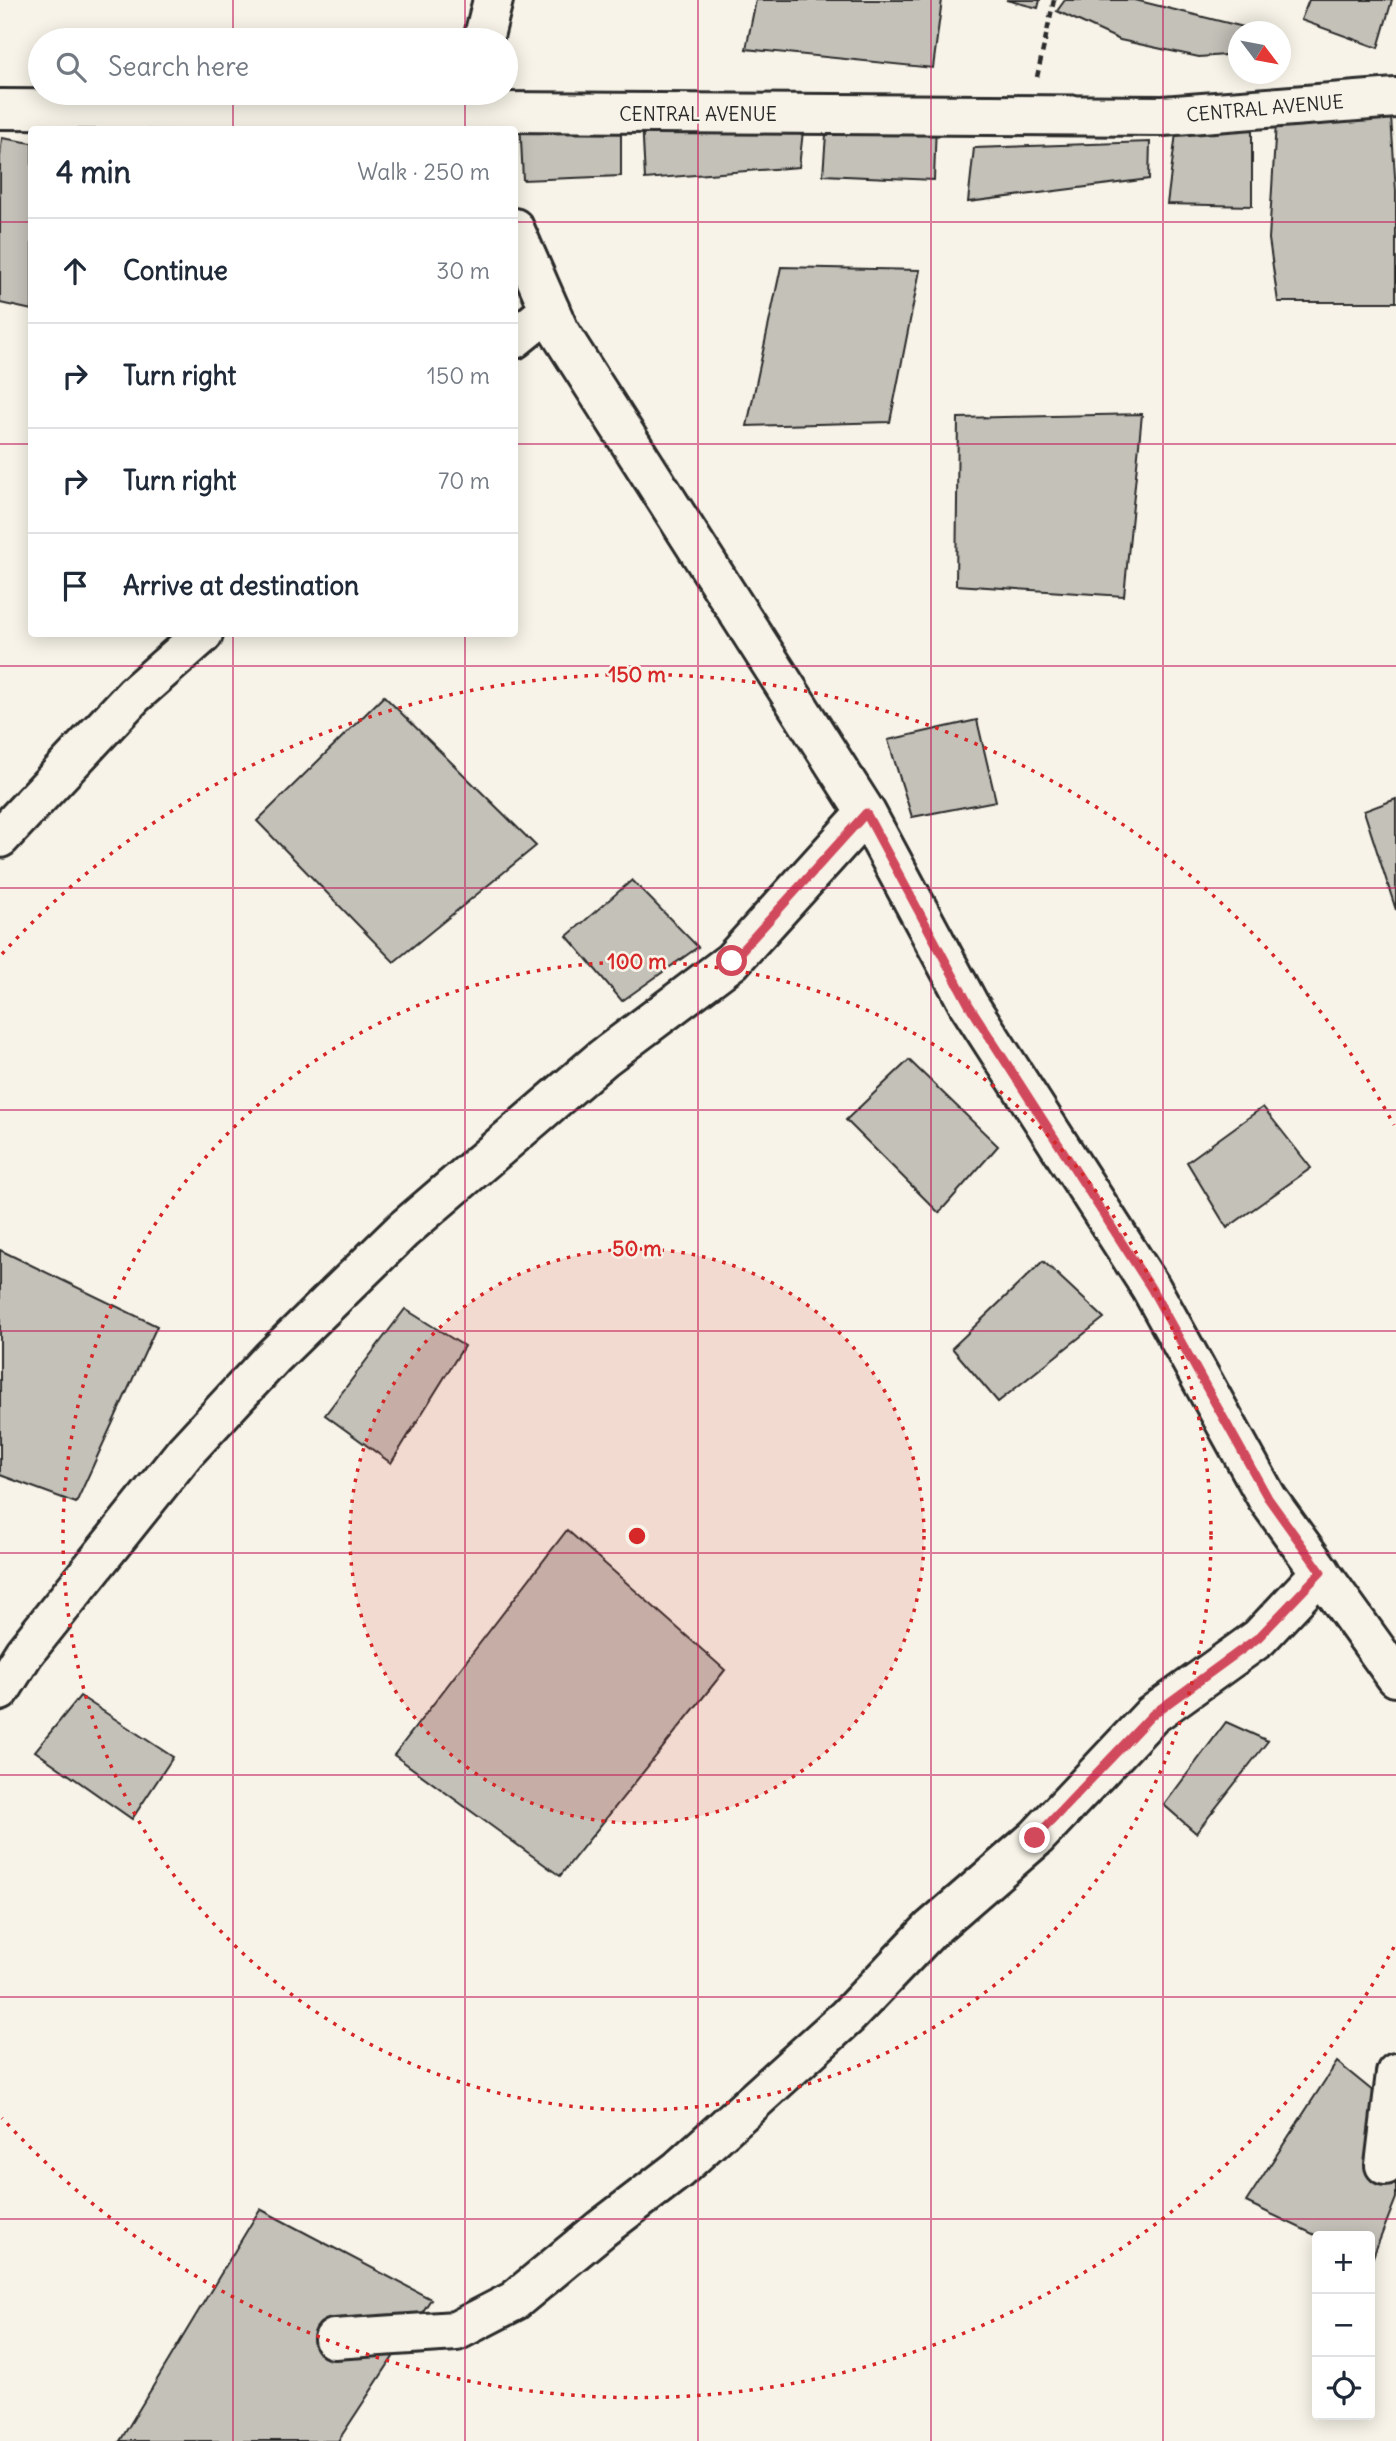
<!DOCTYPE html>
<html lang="en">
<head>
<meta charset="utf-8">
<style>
	body { margin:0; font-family:Delius,sans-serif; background:#f6f6f7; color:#1f2937 }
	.controls { position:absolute; right:21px; bottom:21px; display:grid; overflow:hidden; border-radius:7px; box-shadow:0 4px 18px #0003 }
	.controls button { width:63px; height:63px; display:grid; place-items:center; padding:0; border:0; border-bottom:2px solid #e0e1e3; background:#fff; color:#1f2937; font:35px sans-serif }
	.compass { position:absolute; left:1228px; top:21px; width:63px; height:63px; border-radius:50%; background:#fff; box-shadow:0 4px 18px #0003; rotate:122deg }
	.stop { position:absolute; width:21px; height:21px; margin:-16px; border:5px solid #d1495b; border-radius:50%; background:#fff }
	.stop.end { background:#d1495b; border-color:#fff; box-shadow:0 2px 7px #0008 }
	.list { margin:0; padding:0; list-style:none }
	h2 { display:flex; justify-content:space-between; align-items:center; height:91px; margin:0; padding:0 28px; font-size:30px }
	h2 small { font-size:23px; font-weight:400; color:#747a83 }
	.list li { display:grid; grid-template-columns:46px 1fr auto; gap:21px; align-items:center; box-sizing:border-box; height:105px; padding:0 28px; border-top:2px solid #e0e1e3 }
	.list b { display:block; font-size:26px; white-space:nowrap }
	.list em { font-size:23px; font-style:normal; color:#747a83 }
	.icon { flex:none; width:38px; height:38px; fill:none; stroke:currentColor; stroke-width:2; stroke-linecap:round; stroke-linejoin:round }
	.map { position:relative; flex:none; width:1396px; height:2441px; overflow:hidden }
	.search { position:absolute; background:#fff; box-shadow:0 4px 18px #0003; left:28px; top:28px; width:490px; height:77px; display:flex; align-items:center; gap:18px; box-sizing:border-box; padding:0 24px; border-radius:38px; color:#747a83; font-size:26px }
	.panel { position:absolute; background:#fff; box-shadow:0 4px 18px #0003; left:28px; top:126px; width:490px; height:511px; border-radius:7px }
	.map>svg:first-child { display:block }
	.building { fill:#c4c1b9; stroke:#2b2b2b; stroke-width:2 }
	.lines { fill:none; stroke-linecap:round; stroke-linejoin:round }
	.minor-casing { stroke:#2b2b2b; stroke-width:44 }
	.path { stroke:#2b2b2b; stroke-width:4.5; stroke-dasharray:7 5; stroke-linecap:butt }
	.minor { stroke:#f7f3e8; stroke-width:38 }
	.route { stroke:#d1495b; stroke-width:9 }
	.grid { fill:none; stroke:#c2185b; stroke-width:2; stroke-opacity:0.55 }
	.ring { fill:none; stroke:#d62828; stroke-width:3.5; stroke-dasharray:3.5 7 }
	.labels { text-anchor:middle; stroke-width:5; stroke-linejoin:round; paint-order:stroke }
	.street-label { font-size:19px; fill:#2b2b2b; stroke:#f7f3e8 }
	.centre { fill:#d62828; stroke:#f7f3e8; stroke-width:3.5 }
	.ring-label { font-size:21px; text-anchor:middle; font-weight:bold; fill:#d62828; stroke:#f7f3e8; stroke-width:5; stroke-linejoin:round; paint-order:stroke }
</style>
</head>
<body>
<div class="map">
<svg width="1396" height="2441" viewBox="0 0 1396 2441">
	<rect width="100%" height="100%" fill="#f7f3e8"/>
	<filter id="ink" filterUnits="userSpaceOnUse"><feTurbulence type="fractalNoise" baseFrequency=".0143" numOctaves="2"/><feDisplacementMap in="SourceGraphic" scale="14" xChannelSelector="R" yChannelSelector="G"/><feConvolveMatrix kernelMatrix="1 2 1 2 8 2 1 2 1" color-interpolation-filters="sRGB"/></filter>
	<g filter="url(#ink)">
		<path class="building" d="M756,0H942L933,68L746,49Z
			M1006,0H1040L1038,8Z
			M1065,0H1135L1252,29V32H1238V54L1199,57L1120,40L1057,11Z
			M1309,0H1392L1378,48L1301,20Z
			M1391,117L1396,191V302H1278L1269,239L1276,122Z
			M520,120L621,122V176L523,180Z
			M642,120L804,122L799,167L645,179Z
			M827,121L936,123L934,180L823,175Z
			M1252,129V206L1167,204L1176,133Z
			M2,138L32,143V310L0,303V157Z
			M1150,142L1149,179L968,202L974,148Z
			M781,267L920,270L890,422L747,426Z
			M1142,414L1124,596L956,585L958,418Z
			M384,696L536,846L394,962L257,821Z
			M977,720L996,801L912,817L888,740Z
			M1396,799V910L1364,811Z
			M632,880L698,947L622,1001L567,936Z
			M909,1060L998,1146L939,1213L846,1120Z
			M1263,1107L1311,1168L1227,1228L1187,1162Z
			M0,1250L157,1326L76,1503L0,1475Z
			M1043,1261L1104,1318L998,1402L952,1348Z
			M405,1309L464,1346L391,1463L325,1415Z
			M567,1530L725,1670L560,1876L394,1755Z
			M80,1696L173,1757L132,1819L35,1751Z
			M1226,1722L1268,1741L1196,1833L1164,1805Z
			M1337,2062L1396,2110V2198L1371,2262L1370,2236H1317L1246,2202Z
			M260,2209L431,2299L338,2441H120Z"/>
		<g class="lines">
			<defs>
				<path id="minor" d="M483,40L493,0
					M0,109L1163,116L1396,98
					M514,228L559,331L866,813L969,1005L1151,1288L1267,1498L1396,1677
					M514,339L550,310
					M0,838L134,695L203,634
					M0,1691L24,1653L185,1452L272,1358L403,1230L603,1058L732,961L866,813
					M1385,2165L1396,2073
					M334,2339L456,2331L514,2301L601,2229L678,2170L847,2017L931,1929L1036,1838L1152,1715L1259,1638L1321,1572"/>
			</defs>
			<use href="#minor" class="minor-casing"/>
			<path class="path" d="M1037,77L1054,0"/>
			<use href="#minor" class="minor"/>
		</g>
	</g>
	<g class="lines" filter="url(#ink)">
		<path class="route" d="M732,961L866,813L969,1005L1151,1288L1268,1498L1321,1572L1259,1637L1152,1715L1035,1838"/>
	</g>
	<path class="grid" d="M233,0V40M465,0V40M698,0V2441M931,0V2441M1163,0V2441M233,93V130M465,93V130M0,222H32M514,222H1396M0,444H32M514,444H1396M233,634V2441M465,634V2441M0,666H1396M0,888H1396M0,1110H1396M0,1331H1396M0,1553H1396M0,1775H1396M0,1997H1396M0,2219H1396"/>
	<circle cx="637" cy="1536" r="287" fill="#d62828" fill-opacity=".12"/>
	<g class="ring">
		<circle cx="637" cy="1536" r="287"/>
		<circle cx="637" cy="1536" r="574"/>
		<path d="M1394 1947A861 861 0 0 1 2 2118M2 954A861 861 0 0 1 1394 1125"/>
	</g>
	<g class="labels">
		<g class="street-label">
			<text transform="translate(1265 108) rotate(-5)" y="7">CENTRAL AVENUE</text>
			<text x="698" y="121">CENTRAL AVENUE</text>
		</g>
	</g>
	<circle cx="637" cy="1536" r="10" class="centre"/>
	<g class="ring-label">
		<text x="637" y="682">150 m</text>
		<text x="637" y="969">100 m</text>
		<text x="637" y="1256">50 m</text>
	</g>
</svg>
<div class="controls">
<button>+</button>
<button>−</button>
<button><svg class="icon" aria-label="locate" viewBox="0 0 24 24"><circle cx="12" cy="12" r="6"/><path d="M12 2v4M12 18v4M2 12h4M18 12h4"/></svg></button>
</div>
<svg class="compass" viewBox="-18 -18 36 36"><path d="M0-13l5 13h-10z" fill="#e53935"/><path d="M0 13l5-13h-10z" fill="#747a83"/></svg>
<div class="stop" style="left:732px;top:961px"></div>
<div class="stop end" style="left:1035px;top:1838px"></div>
<div class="search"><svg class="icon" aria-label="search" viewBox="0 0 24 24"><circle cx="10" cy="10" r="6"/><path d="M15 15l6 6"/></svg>Search here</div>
<section class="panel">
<h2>4 min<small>Walk · 250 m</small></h2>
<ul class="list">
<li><svg class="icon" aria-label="ahead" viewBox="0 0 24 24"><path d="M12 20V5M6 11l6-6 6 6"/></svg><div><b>Continue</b></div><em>30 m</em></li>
<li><svg class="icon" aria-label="right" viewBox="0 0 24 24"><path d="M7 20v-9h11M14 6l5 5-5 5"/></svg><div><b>Turn right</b></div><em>150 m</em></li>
<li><svg class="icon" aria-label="right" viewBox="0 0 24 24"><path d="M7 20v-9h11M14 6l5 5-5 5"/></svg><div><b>Turn right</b></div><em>70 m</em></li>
<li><svg class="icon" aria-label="arrive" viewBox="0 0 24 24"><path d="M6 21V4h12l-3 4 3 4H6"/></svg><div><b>Arrive at destination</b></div></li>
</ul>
</section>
</div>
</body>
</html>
